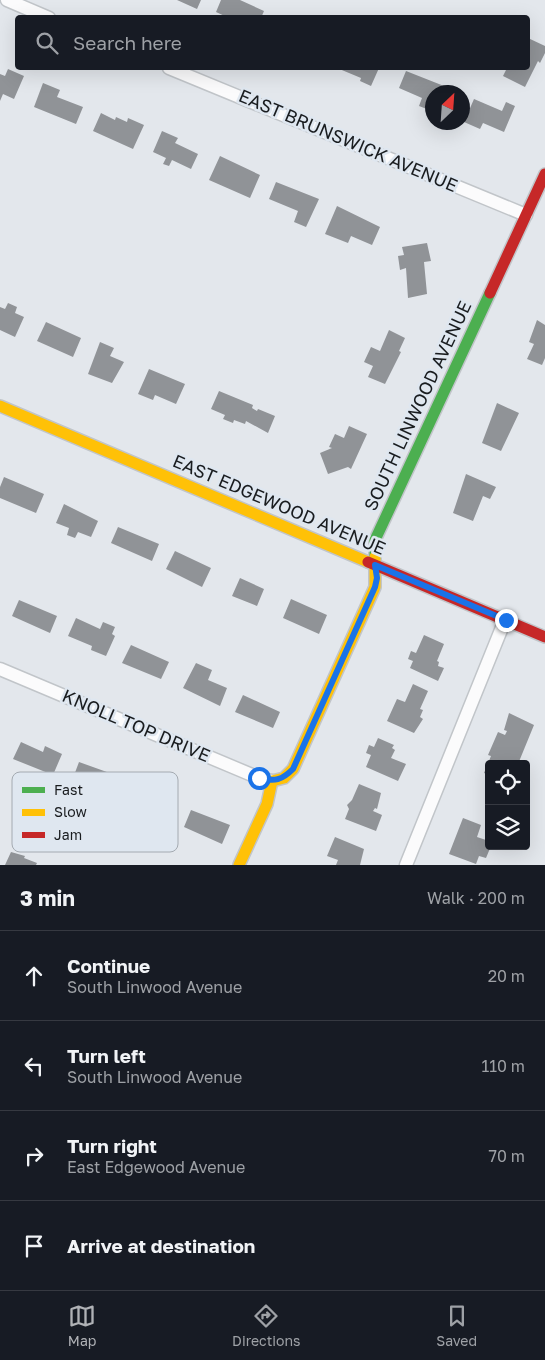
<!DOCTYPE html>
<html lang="en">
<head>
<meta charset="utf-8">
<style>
	body { margin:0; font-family:"Golos Text",sans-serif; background:#242831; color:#f1f3f6 }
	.controls { position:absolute; right:15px; bottom:15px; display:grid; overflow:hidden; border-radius:5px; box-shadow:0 5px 20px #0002 }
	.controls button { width:45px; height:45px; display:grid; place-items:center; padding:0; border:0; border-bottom:1px solid #363941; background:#171b24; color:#f1f3f6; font:25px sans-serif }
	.compass { position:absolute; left:425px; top:85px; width:45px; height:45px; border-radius:50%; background:#171b24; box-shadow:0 5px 20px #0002; rotate:25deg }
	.stop { position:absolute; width:15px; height:15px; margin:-11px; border:4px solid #1a73e8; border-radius:50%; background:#fff }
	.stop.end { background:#1a73e8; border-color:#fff; box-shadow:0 1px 5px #0008 }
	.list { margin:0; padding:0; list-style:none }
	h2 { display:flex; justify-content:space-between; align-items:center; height:65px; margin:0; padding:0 20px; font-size:21px }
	h2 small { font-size:16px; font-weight:400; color:#9ea1a6 }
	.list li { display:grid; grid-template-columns:32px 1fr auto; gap:15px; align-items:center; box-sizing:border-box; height:90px; padding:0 20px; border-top:1px solid #363941 }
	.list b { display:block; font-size:19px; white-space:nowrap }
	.list p { margin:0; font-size:16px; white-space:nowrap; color:#9ea1a6 }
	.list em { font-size:16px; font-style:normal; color:#9ea1a6 }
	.icon { flex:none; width:28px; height:28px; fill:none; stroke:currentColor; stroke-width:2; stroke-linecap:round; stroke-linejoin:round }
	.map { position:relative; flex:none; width:545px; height:865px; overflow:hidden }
	.search { position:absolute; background:#171b24; box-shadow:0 5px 20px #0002; left:15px; right:15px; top:15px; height:55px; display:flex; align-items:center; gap:12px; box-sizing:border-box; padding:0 18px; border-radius:5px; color:#9ea1a6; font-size:19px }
	.sheet { height:425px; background:#171b24 }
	nav { display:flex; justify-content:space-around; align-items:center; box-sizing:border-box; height:70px; border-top:1px solid #363941; background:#171b24; font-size:14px; color:#9ea1a6 }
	nav a { display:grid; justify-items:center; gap:2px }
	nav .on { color:#b0b2b6 }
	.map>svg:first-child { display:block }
	.building { fill:#909397 }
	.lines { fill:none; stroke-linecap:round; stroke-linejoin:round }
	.street-casing { stroke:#c1c5c9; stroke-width:15 }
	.fast-casing { stroke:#c1c5c9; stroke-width:14 }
	.slow-casing { stroke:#c1c5c9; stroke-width:14 }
	.jam-casing { stroke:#c1c5c9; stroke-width:14 }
	.street { stroke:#fbfbfc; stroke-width:12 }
	.fast { stroke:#4caf50; stroke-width:11 }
	.slow { stroke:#ffc107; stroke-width:11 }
	.jam { stroke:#c62828; stroke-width:11 }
	.route { stroke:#1a73e8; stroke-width:6 }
	.labels { text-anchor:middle; stroke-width:5; stroke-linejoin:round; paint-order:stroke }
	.street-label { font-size:18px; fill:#191c1f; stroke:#dfe7f0 }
	.key { fill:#dfe7f0; stroke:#a4aab1; stroke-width:1 }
	.key-label { font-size:14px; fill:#191c1f }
</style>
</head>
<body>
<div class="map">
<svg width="545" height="865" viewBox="0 0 545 865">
	<rect width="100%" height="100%" fill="#e3e7ec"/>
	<path class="building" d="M177,0H201L197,9Z
		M221,0H240L264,11L261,18H229L216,12Z
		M528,38L545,46V53L540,63L538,61L525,87L503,76L507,68H528Z
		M337,68H379L371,86L360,81L361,78Z
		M8,69L24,76L14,99L3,94L0,101V74L5,76Z
		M406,71L444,86L441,92H432V111L419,106L422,98L399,88Z
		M43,83L60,90L57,97L83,107L76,124L34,107Z
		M474,99L502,111L506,102L515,106L504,132L483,123L480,129L464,122Z
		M101,113L115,120L116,117L127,122L128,118L144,125L133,149L93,131Z
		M162,131L178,138L175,143L198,154L191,169L172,160L169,166L163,164L166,158L153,152Z
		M220,156L260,175L250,198L209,180Z
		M276,182L319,199L306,227L294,222L298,211L269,199Z
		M337,206L380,227L372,245L351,236L348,243L325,234Z
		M427,243L431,261L424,262L427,294L408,298L406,268L400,270L398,256L404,255L402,247Z
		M8,303L17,307L15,313L24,317L15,337L0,330V307L5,309Z
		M537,320L545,325V358L542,365L527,359L534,344L529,342Z
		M46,322L81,338L73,357L37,341Z
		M389,330L405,338L399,351L401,352L385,384L368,377L373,366L364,362L371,347L380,351Z
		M100,342L114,348L110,356L124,362L112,383L88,374Z
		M149,369L185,384L176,404L155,395L153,400L138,394Z
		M219,391L253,405L252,408L257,411L258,409L275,416L268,433L246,421L245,424L234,420L233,423L223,419L225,415L211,409Z
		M497,403L519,413L501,451L482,443Z
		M349,426L367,434L351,469L348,467L328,474L320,453L332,448L329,447L335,434L344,438Z
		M466,474L496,487L490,499L483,496L473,521L453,513Z
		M4,477L44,494L36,513L0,498V487Z
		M64,504L98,521L91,537L78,532L75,538L67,535L69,528L56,523Z
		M118,527L159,544L152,561L111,543Z
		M175,551L211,568L202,587L166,569Z
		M240,578L264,589L257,606L232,596Z
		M291,599L327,615L319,634L283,618Z
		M19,600L57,616L50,633L12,616Z
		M76,618L100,629L103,622L115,627L112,634L115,636L106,656L91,650L92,646L68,636Z
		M424,635L444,644L437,661L439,662L438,666L444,668L438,681L410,668L413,661L408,659L411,651L416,653Z
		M131,645L169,662L161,679L122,663Z
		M196,663L212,670L208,680L227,688L220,706L183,688Z
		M413,684L428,691L420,709L423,710L420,717L423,719L414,733L387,721L397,699L405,702Z
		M243,695L280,712L273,728L235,712Z
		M509,713L534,725L518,764H489V775L484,773L491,756L488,755L498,732L505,735L507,731L504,730Z
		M378,738L394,745L392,748L395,750L391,758L406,764L398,781L366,767L371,755L366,753L369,745L374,747Z
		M21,742L43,752L45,746L62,754L53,775L13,759Z
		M79,762L118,776L111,794L98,788L95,795L85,790L87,784L73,778Z
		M359,784L381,793L377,809L375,808L373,811L382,815L376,831L345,819L349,809L347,805L352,800Z
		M191,810L230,825L222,844L184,827Z
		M463,818L481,825L477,837L489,841V846H491L486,858L479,856L476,864L449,854Z
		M335,837L364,849L360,865H336L338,860L327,856Z
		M11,852L25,856L24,858L37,863L36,865H5Z"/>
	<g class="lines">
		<defs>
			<path id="street" d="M7,0L49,18
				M169,68L526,215
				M0,669L259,778L272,781
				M406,865L505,620"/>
			<path id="fast" d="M375,557V540L490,293"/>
			<path id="slow" d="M0,406L368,562
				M239,865L267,804L272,781L284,778L293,769L375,587V557"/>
			<path id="jam" d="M490,293L545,174
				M368,562L545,637"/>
		</defs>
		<use href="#street" class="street-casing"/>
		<use href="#fast" class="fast-casing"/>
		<use href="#slow" class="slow-casing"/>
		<use href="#jam" class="jam-casing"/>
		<use href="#street" class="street"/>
		<use href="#fast" class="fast"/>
		<use href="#slow" class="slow"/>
		<use href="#jam" class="jam"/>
	</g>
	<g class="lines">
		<path class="route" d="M259,778C275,782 282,780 293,769L375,587L377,578L375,565L506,620"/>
	</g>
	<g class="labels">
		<g class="street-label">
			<text transform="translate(348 141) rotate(23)" y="6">EAST BRUNSWICK AVENUE</text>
			<text transform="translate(418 406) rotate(-65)" y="6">SOUTH LINWOOD AVENUE</text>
			<text transform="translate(279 505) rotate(23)" y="6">EAST EDGEWOOD AVENUE</text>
			<text transform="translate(136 726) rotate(23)" y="6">KNOLL TOP DRIVE</text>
		</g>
	</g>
	<rect x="12" y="772" width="166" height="80" rx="8" class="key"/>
	<rect x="22" y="787" width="23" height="6" fill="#4caf50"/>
	<rect x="22" y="809" width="23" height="7" fill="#ffc107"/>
	<rect x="22" y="832" width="23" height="6" fill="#c62828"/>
	<g class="key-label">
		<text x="54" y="795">Fast</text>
		<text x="54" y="817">Slow</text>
		<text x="54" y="840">Jam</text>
	</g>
</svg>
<div class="controls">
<button><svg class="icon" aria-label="locate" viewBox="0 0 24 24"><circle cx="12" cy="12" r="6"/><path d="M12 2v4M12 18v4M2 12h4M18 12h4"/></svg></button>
<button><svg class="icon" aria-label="layers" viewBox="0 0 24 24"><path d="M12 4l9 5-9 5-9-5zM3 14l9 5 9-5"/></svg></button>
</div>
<svg class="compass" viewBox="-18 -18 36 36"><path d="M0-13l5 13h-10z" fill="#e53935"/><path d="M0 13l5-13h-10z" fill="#9ea1a6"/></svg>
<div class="stop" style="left:259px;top:778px"></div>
<div class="stop end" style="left:506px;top:620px"></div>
<div class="search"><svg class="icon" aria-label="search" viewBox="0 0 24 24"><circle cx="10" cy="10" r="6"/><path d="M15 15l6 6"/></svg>Search here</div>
</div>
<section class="sheet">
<h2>3 min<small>Walk · 200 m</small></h2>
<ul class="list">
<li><svg class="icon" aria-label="ahead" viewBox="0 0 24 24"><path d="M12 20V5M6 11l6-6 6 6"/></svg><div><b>Continue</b><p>South Linwood Avenue</p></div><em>20 m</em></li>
<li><svg class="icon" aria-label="left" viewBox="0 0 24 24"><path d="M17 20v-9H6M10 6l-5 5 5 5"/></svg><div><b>Turn left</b><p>South Linwood Avenue</p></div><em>110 m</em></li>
<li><svg class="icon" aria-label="right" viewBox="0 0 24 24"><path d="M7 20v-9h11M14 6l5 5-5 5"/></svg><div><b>Turn right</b><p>East Edgewood Avenue</p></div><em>70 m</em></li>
<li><svg class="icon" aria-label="arrive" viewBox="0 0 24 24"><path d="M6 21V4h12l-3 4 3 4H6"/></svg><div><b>Arrive at destination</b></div></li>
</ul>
</section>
<nav>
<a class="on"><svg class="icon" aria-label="map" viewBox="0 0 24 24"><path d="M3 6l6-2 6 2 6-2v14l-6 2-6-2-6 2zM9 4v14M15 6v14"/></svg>Map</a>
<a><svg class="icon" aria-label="directions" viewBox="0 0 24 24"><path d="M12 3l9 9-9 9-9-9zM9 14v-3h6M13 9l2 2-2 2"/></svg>Directions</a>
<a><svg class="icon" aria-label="saved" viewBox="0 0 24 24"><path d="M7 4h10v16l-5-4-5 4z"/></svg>Saved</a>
</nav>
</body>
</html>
